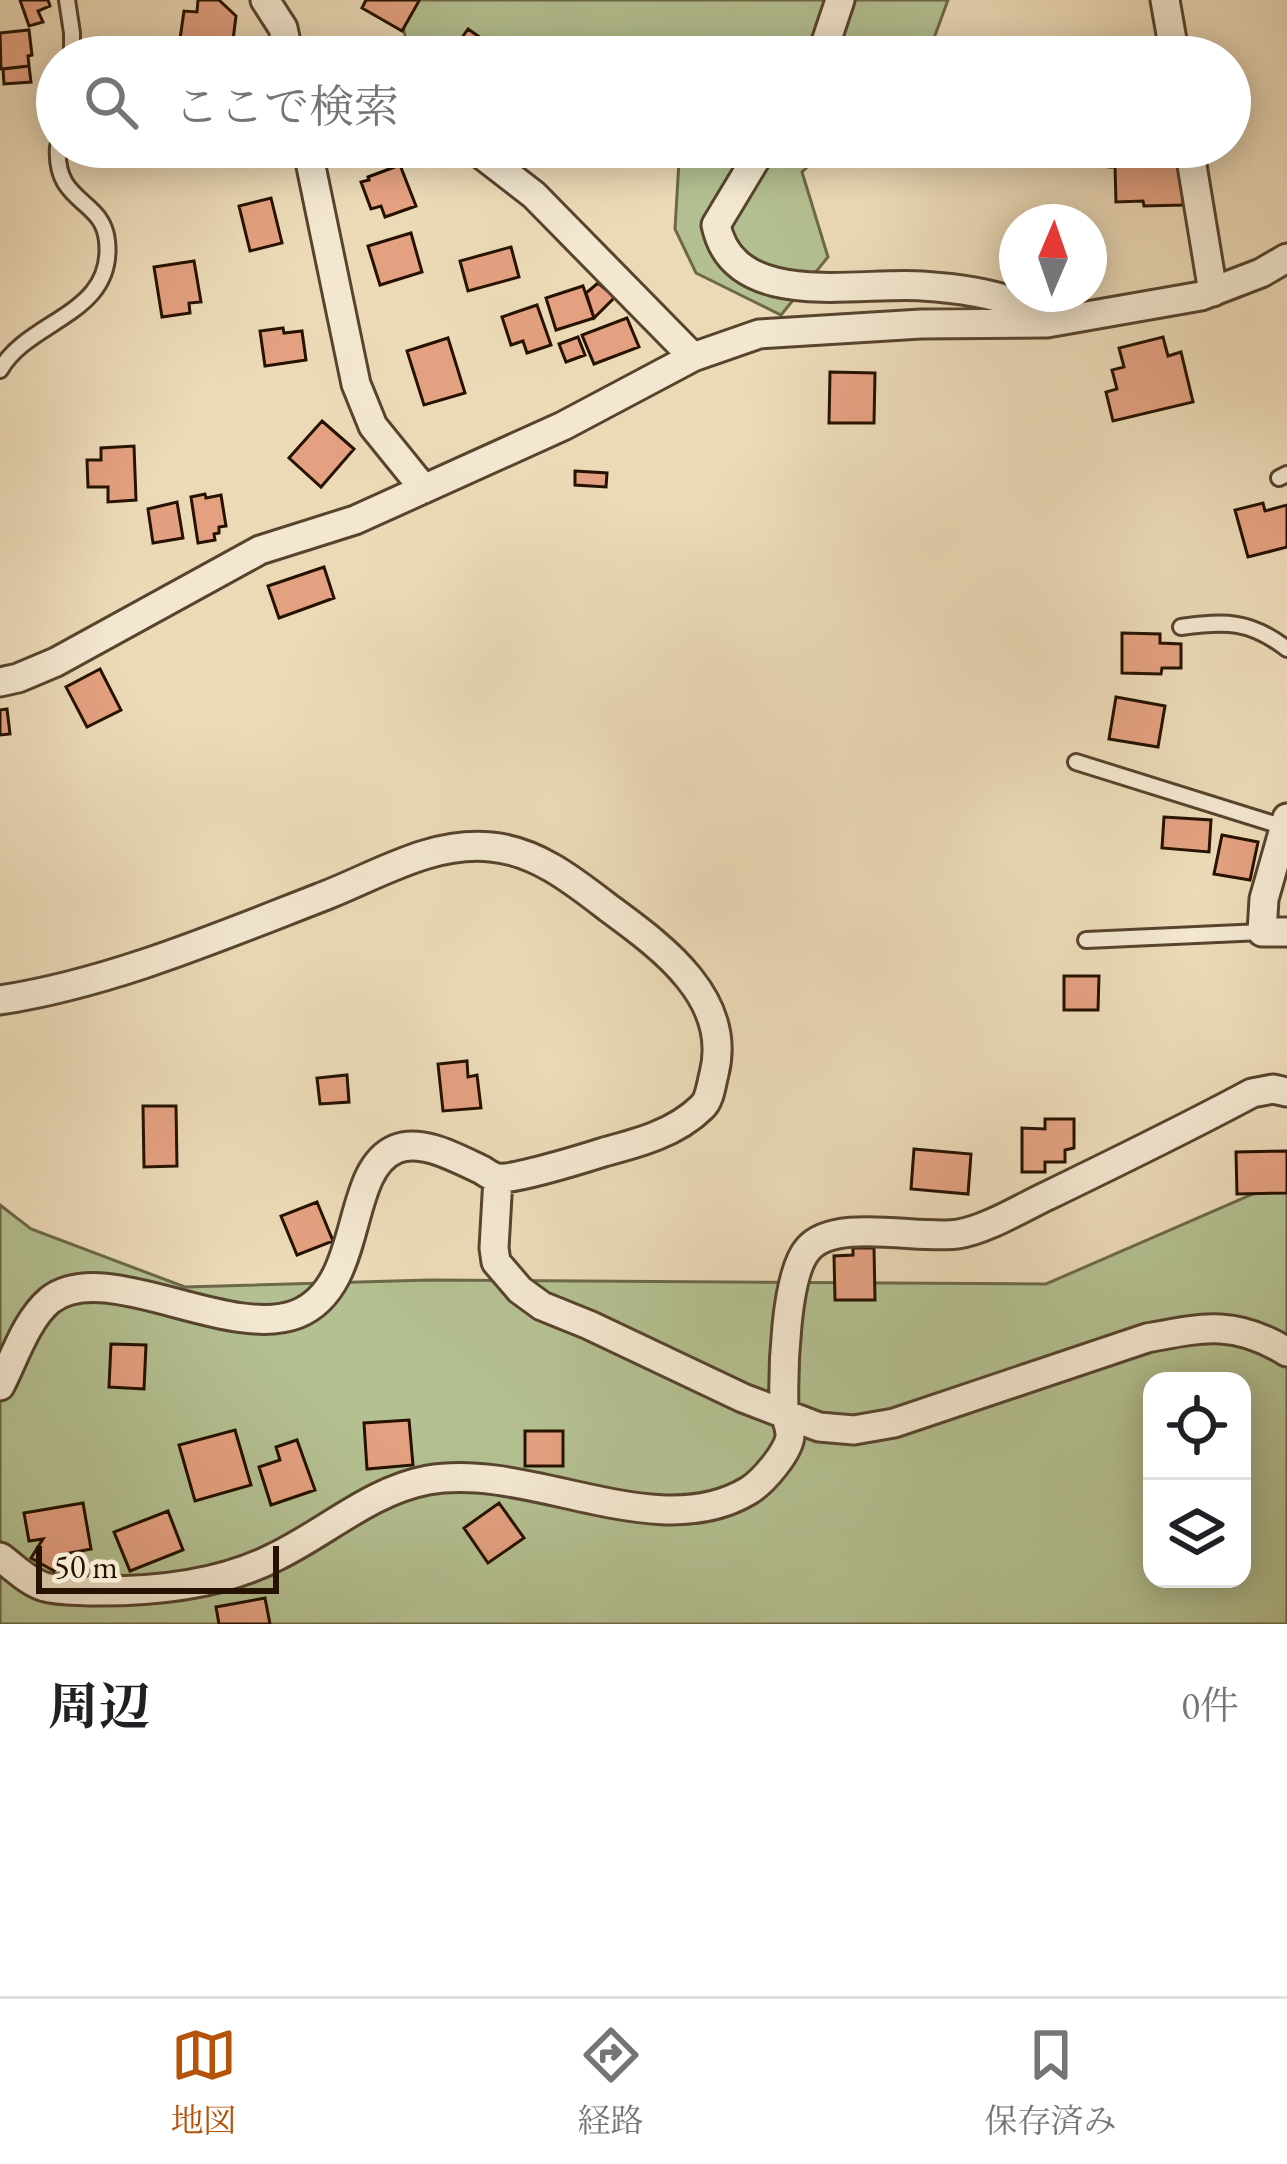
<!DOCTYPE html>
<html lang="ja">
<head>
<meta charset="utf-8">
<style>
	body { margin:0; font-family:"EB Garamond","Noto Serif JP",serif; background:#f6f6f6; color:#202124 }
	.controls { position:absolute; right:36px; bottom:36px; display:grid; overflow:hidden; border-radius:24px; box-shadow:0 6px 30px #0003 }
	.controls button { width:108px; height:108px; display:grid; place-items:center; padding:0; border:0; border-bottom:3px solid #e0e0e0; background:#fff; color:#202124; font:60px sans-serif }
	.compass { position:absolute; left:999px; top:204px; width:108px; height:108px; border-radius:50%; background:#fff; box-shadow:0 6px 30px #0003; rotate:2deg }
	.scale { position:absolute; left:36px; bottom:30px; width:243px; box-sizing:border-box; padding-left:12px; border:6px solid #251200; border-top:0; font-size:33px; line-height:42px; white-space:nowrap; color:#251200; -webkit-text-stroke:9px #f3e7d0; paint-order:stroke }
	.list { margin:0; padding:0; list-style:none }
	h2 { display:flex; justify-content:space-between; align-items:center; height:156px; margin:0; padding:0 48px; font-size:51px }
	h2 small { font-size:39px; font-weight:400; color:#757577 }
	.icon { flex:none; width:66px; height:66px; fill:none; stroke:currentColor; stroke-width:2; stroke-linecap:round; stroke-linejoin:round }
	.map { position:relative; flex:none; width:1287px; height:1624px; overflow:hidden }
	.search { position:absolute; background:#fff; box-shadow:0 6px 30px #0003; left:36px; right:36px; top:36px; height:132px; display:flex; align-items:center; gap:30px; box-sizing:border-box; padding:0 42px; border-radius:66px; color:#757577; font-size:45px }
	.sheet { height:372px; background:#fff }
	nav { display:flex; justify-content:space-around; align-items:center; box-sizing:border-box; height:168px; border-top:3px solid #e0e0e0; background:#fff; font-size:33px; color:#757577 }
	nav a { display:grid; justify-items:center; gap:6px }
	nav .on { color:#b45309 }
	.map>svg:first-child { display:block }
	.green { fill:#b4c091; stroke:#6c6948; stroke-width:3; fill-rule:evenodd }
	.building { fill:#e4a181; stroke:#251200; stroke-width:3 }
	.lines { fill:none; stroke-linecap:round; stroke-linejoin:round }
	.service-casing { stroke:#57442e; stroke-width:20 }
	.minor-casing { stroke:#57442e; stroke-width:33 }
	.service { stroke:#f3e7d0; stroke-width:14 }
	.minor { stroke:#f3e7d0; stroke-width:27 }
</style>
</head>
<body>
<div class="map">
<svg width="1287" height="1624" viewBox="0 0 1287 1624">
	<rect width="100%" height="100%" fill="#ecdab7"/>
	<filter id="stains"><feTurbulence type="fractalNoise" baseFrequency=".00167" numOctaves="4"/><feColorMatrix values="0 0 0 0 .2 0 0 0 0 .09 0 0 0 0 .02 0 0 0 .5 -.17"/></filter>
	<radialGradient id="worn" r=".72"><stop offset=".6" stop-color="#630" stop-opacity="0"/><stop offset="1" stop-color="#630" stop-opacity=".3"/></radialGradient>
	<path class="green" d="M397,0H948L927,57H575L568,53L555,57H460L407,44Z
		M671,147H829L802,172L828,257L781,315L696,273L675,229L679,161Z
		M1287,1179V1624H0V1205L31,1229L185,1287L429,1280L1046,1284ZM1152,1381H1242V1579H1152Z"/>
	<path class="building" d="M20,0H48L50,6L38,11L43,22L29,26Z
		M198,0H219L236,16L233,40L238,41L236,51H230L228,57L188,51L189,47L179,46L184,11L197,12Z
		M366,0H417L419,1L402,31L362,8Z
		M468,29L508,57H457L451,53Z
		M29,30L32,55L28,56L29,66L1,69L0,33Z
		M29,66L31,82L4,84L3,69Z
		M1108,147H1181L1183,205L1144,206L1143,201L1116,202L1115,167H1109Z
		M400,165L416,206L385,217L381,206L371,209L361,182L369,180L368,177Z
		M271,198L282,243L250,251L239,206Z
		M411,233L422,272L380,285L368,246Z
		M511,247L519,277L468,291L460,261Z
		M194,261L201,302L189,303L190,313L162,317L154,267Z
		M598,283L615,297L594,318L586,293Z
		M583,286L594,318L556,330L546,298Z
		M537,305L551,345L527,353L523,341L511,345L502,317Z
		M627,318L639,347L594,364L582,335Z
		M283,328L284,333L302,331L306,360L265,366L260,331Z
		M578,337L585,355L566,362L559,344Z
		M1163,337L1168,356L1181,352L1193,402L1113,421L1106,392L1117,389L1112,370L1124,367L1119,348Z
		M448,338L465,393L424,405L407,351Z
		M830,372L875,373L874,423H829Z
		M322,421L354,449L321,487L289,458Z
		M134,446L136,500L108,502V487H88L87,460H101V448Z
		M575,471L607,473L606,487L575,485Z
		M205,494L206,498L221,495L226,526L219,527V533L214,534L215,540L198,543L191,497Z
		M177,502L183,538L153,543L148,509Z
		M1263,503L1265,511L1287,505V547L1248,557L1235,510Z
		M324,567L334,598L279,618L268,586Z
		M1122,633L1160,634V643L1181,644V668H1162L1161,674L1122,673Z
		M100,669L121,710L87,727L66,687Z
		M1116,697L1165,706L1158,747L1109,739Z
		M7,709L10,734L0,735V710Z
		M1164,817L1211,820L1209,852L1162,848Z
		M1222,835L1258,842L1250,880L1214,874Z
		M1064,976H1099L1098,1010H1064Z
		M467,1061L468,1077L477,1075L481,1108L443,1111L438,1064Z
		M347,1075L349,1102L320,1104L317,1078Z
		M143,1106H176L177,1166L144,1167Z
		M1045,1119H1074V1148L1065,1150V1162H1045V1172H1022V1128L1045,1129Z
		M914,1149L971,1154L968,1194L911,1189Z
		M1287,1151V1193L1237,1194L1236,1152Z
		M317,1202L333,1241L297,1255L281,1216Z
		M853,1248H874L875,1300H835L834,1256L853,1255Z
		M111,1344L146,1345L144,1389L109,1387Z
		M409,1420L413,1465L367,1469L364,1423Z
		M235,1430L251,1485L195,1501L179,1445Z
		M525,1431H563V1466H525Z
		M297,1440L315,1490L271,1505L259,1467L280,1460L276,1447Z
		M83,1503L91,1549L64,1554L54,1571L31,1558L43,1539L29,1541L24,1513Z
		M499,1503L524,1538L488,1563L464,1528Z
		M168,1511L183,1550L130,1571L114,1532Z
		M265,1598L270,1624H219L216,1607Z"/>
	<g class="lines">
		<defs>
			<path id="service" d="M67,0L72,33V57
				M0,370C29,319 115,315 107,241C103,198 54,204 58,147
				M1279,478L1287,474
				M1181,627C1225,621 1250,620 1287,649
				M1076,762L1284,827
				M1086,940L1262,932"/>
			<path id="minor" d="M265,0L283,28L289,57
				M1165,0L1175,57
				M821,57L840,0
				M307,147L356,384L373,426L424,489
				M472,147L534,195L693,357
				M763,147L716,225C734,312 859,281 922,286C952,288 988,292 1015,303C1026,308 1037,316 1047,323
				M1189,147L1213,292
				M0,682L18,678L56,662L260,550L355,520L563,426L693,357L759,334L921,324L1047,323L1201,296L1261,273L1287,258
				M1287,818L1264,899L1262,932H1287
				M0,1000C110,983 216,938 319,898C375,877 429,841 491,847C537,851 575,882 610,909C663,948 733,999 714,1074C711,1085 710,1100 702,1107C676,1133 638,1143 604,1152C585,1158 514,1180 498,1178C492,1177 487,1173 482,1170C458,1159 422,1138 396,1149C343,1171 366,1286 297,1314C228,1341 105,1257 50,1300C26,1320 14,1359 0,1386
				M498,1178L494,1248L496,1262L520,1290L542,1306L589,1325L743,1398L819,1427L854,1430L894,1423L1147,1338C1204,1327 1236,1320 1287,1352
				M0,1557C14,1567 28,1582 45,1587C60,1591 75,1590 90,1591C152,1592 219,1586 275,1557C327,1532 370,1491 428,1480C530,1462 656,1546 748,1491C762,1483 790,1451 790,1435C790,1426 785,1417 784,1408C783,1373 785,1275 808,1249C835,1217 920,1240 958,1234C986,1230 1023,1207 1049,1195C1117,1162 1185,1129 1252,1093L1273,1089L1287,1092"/>
		</defs>
		<use href="#service" class="service-casing"/>
		<use href="#minor" class="minor-casing"/>
		<use href="#service" class="service"/>
		<use href="#minor" class="minor"/>
	</g>
	<rect width="100%" height="100%" filter="url(#stains)"/>
	<rect width="100%" height="100%" fill="url(#worn)"/>
</svg>
<div class="controls">
<button><svg class="icon" aria-label="locate" viewBox="0 0 24 24"><circle cx="12" cy="12" r="6"/><path d="M12 2v4M12 18v4M2 12h4M18 12h4"/></svg></button>
<button><svg class="icon" aria-label="layers" viewBox="0 0 24 24"><path d="M12 4l9 5-9 5-9-5zM3 14l9 5 9-5"/></svg></button>
</div>
<svg class="compass" viewBox="-18 -18 36 36"><path d="M0-13l5 13h-10z" fill="#e53935"/><path d="M0 13l5-13h-10z" fill="#757577"/></svg>
<div class="scale">50 m</div>
<div class="search"><svg class="icon" aria-label="search" viewBox="0 0 24 24"><circle cx="10" cy="10" r="6"/><path d="M15 15l6 6"/></svg>ここで検索</div>
</div>
<section class="sheet">
<h2>周辺<small>0件</small></h2>
<ul class="list">
</ul>
</section>
<nav>
<a class="on"><svg class="icon" aria-label="map" viewBox="0 0 24 24"><path d="M3 6l6-2 6 2 6-2v14l-6 2-6-2-6 2zM9 4v14M15 6v14"/></svg>地図</a>
<a><svg class="icon" aria-label="directions" viewBox="0 0 24 24"><path d="M12 3l9 9-9 9-9-9zM9 14v-3h6M13 9l2 2-2 2"/></svg>経路</a>
<a><svg class="icon" aria-label="saved" viewBox="0 0 24 24"><path d="M7 4h10v16l-5-4-5 4z"/></svg>保存済み</a>
</nav>
</body>
</html>
